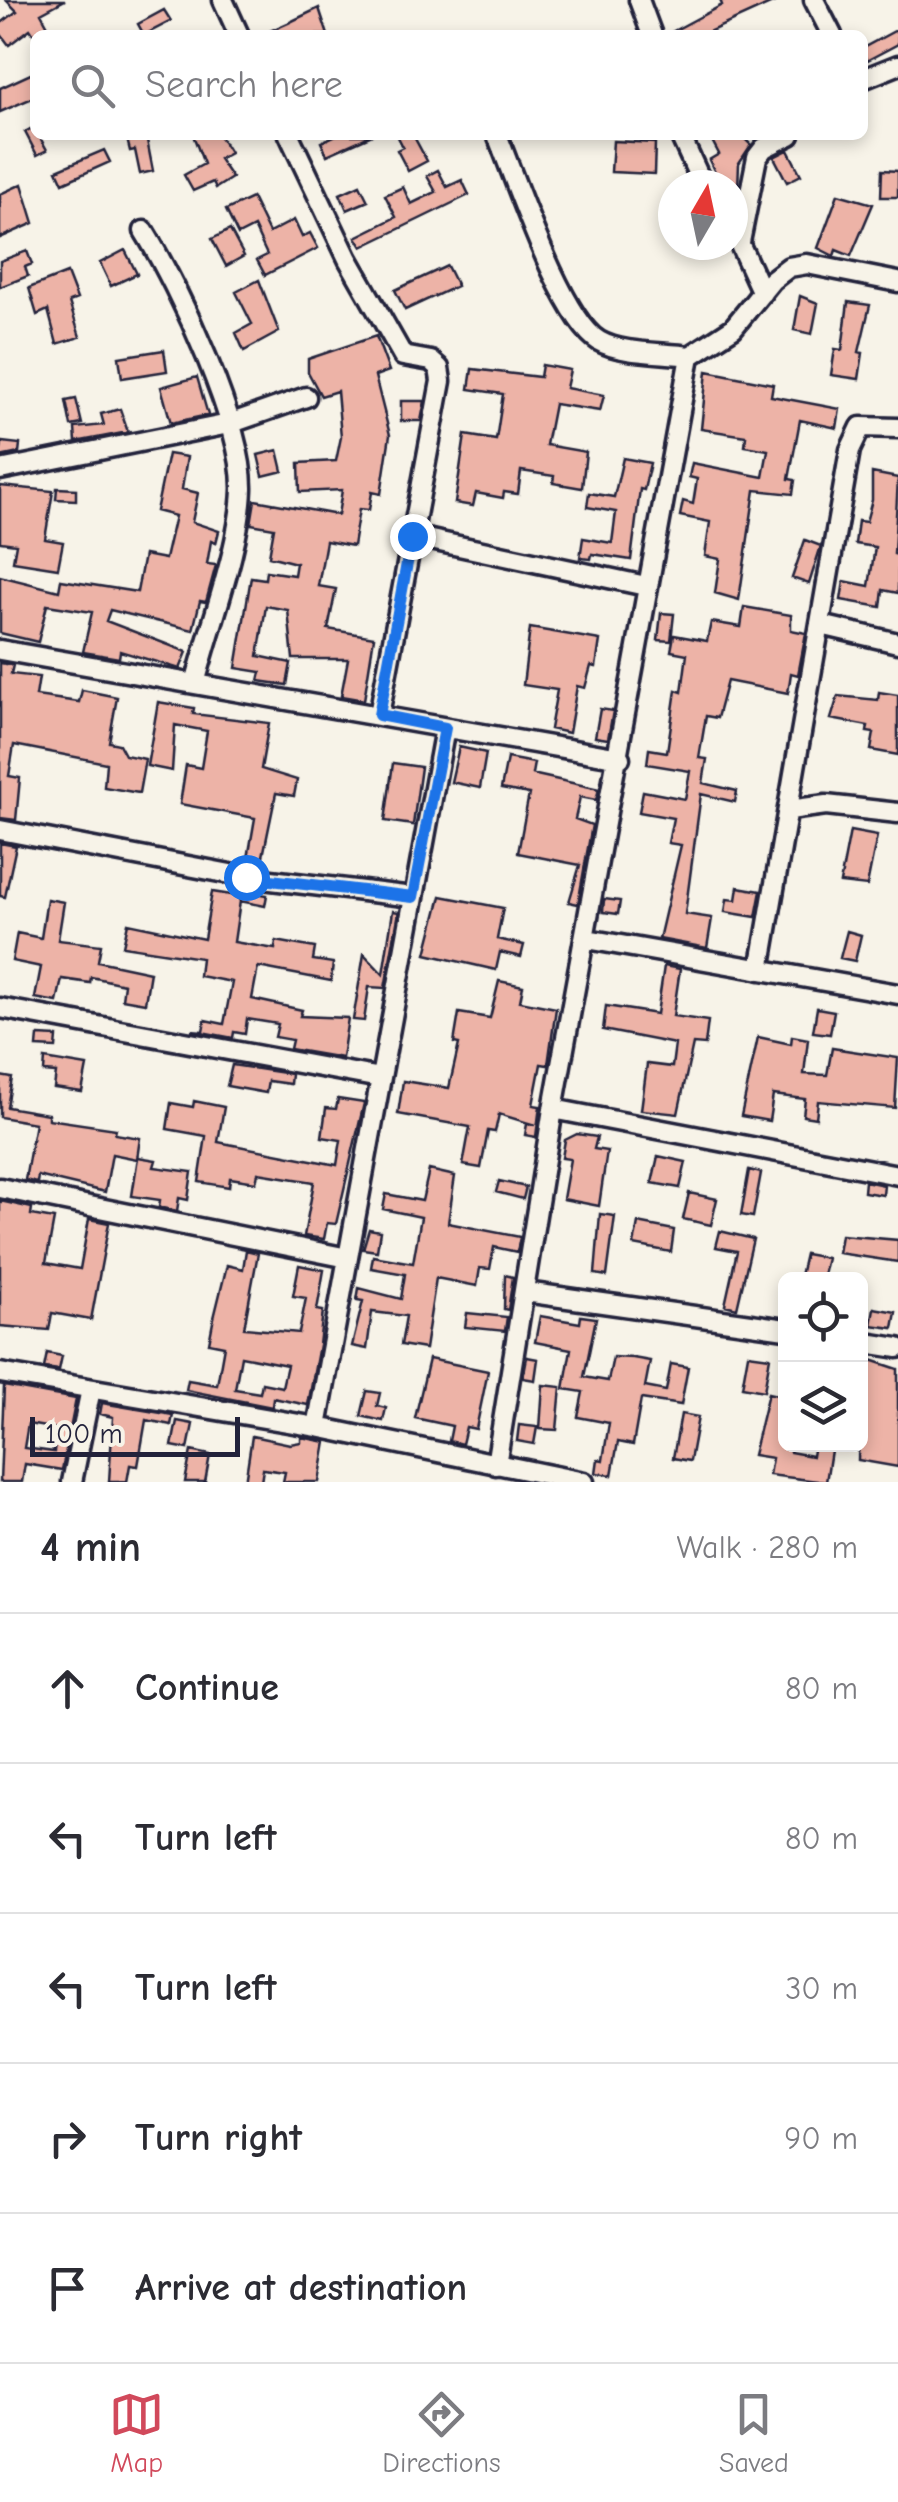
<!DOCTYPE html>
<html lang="en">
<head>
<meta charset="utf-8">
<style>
	body { margin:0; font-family:"Comic Neue",sans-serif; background:#f7f7f7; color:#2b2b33 }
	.controls { position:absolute; right:30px; bottom:30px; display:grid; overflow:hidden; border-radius:15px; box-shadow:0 5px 15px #0003 }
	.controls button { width:90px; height:90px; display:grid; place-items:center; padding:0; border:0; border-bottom:2px solid #e1e1e2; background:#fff; color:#2b2b33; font:50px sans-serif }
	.compass { position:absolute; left:658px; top:170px; width:90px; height:90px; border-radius:50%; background:#fff; box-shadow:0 5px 15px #0003; rotate:9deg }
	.scale { position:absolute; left:30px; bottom:25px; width:210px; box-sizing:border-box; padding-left:10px; border:5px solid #22223b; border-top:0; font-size:28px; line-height:35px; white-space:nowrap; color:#22223b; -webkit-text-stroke:8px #f7f3e8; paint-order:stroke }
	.stop { position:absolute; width:30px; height:30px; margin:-22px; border:8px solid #1a73e8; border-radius:50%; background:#fff }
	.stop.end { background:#1a73e8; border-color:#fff; box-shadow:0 2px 10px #0008 }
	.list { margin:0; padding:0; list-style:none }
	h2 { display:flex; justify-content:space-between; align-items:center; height:130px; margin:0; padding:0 40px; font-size:42px }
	h2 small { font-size:32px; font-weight:400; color:#7c7c81 }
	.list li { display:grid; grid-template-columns:65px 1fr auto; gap:30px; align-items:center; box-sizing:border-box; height:150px; padding:0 40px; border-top:2px solid #e1e1e2 }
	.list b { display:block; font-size:38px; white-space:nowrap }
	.list em { font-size:32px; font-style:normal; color:#7c7c81 }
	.icon { flex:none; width:55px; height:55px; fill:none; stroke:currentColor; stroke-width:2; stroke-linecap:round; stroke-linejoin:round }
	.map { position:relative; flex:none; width:898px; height:1482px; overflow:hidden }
	.search { position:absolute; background:#fff; box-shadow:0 5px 15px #0003; left:30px; right:30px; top:30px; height:110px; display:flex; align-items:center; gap:25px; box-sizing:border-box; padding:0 35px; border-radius:15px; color:#7c7c81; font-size:38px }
	.sheet { height:880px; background:#fff }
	nav { display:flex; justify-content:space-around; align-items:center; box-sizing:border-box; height:140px; border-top:2px solid #e1e1e2; background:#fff; font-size:28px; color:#7c7c81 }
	nav a { display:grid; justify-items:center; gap:5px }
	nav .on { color:#d1495b }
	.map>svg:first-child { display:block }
	.building { fill:#edb3a7; stroke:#22223b; stroke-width:2.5; fill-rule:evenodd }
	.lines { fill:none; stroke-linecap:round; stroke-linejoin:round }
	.minor-casing { stroke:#22223b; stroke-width:25 }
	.minor { stroke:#f7f3e8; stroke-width:18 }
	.route { stroke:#1a73e8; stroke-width:12 }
</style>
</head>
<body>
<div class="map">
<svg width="898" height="1482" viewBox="0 0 898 1482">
	<rect width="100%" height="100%" fill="#f7f3e8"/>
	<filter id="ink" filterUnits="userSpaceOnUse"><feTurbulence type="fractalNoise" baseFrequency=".01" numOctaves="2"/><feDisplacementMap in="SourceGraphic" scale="20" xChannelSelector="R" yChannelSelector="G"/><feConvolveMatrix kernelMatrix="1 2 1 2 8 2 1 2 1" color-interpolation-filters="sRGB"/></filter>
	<g filter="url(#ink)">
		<path class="building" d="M6,0H65L41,13L53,35H34L30,29L9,45L0,33V24L17,11Z
			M720,0H779L702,35H666L722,5Z
			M319,8L328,35H261L288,23Z
			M164,10L171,21L144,35L138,24Z
			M898,29V44L866,61L863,48Z
			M35,72V97L0,112V88Z
			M34,127L47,150L37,155L25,132Z
			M126,135H146L153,171L140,174L135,150L130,151Z
			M193,135H219L230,153L219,159L232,178L216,188L213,182L193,191L184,175L204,164Z
			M336,135H372L327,155L321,142Z
			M397,135H413L427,161L408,171L397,150L403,147Z
			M709,135H741L751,145L739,163L738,188L733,190V185H721L709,160L719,154Z
			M613,141L655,143L654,174L611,172Z
			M104,150L110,162L63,183L57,170Z
			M788,150L801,175L787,182L774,157Z
			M438,170L447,187L462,180L469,195L362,247L356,237L396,217L385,195L403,187L411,204L436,192L427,176Z
			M882,170L898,171V197H881Z
			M22,184L34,223L0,238V194Z
			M360,185L368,201L347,210L340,194Z
			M838,194L873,204L851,256L836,250L834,256L818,248Z
			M252,198L269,233L294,220L302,237L310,233L318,248L265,275L257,260L267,255L254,227L238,235L226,210Z
			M230,230L244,256L226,266L212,239Z
			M125,250L137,274L111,286L100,263Z
			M27,251L32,264L25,267L28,276L0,287V261Z
			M447,266L457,286L405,310L395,290Z
			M67,273L77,299L69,302L80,337L57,344L48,310L37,315L29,288Z
			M259,280L279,332L244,351L236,333L252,324L236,292Z
			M800,296L818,303L812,334L794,330Z
			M848,302L870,305L859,352L863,353L859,379L831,375L835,349L842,350Z
			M376,336L389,371L375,376L390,435L381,494L372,492L369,510L359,509L353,546L326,541L318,586L336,589L328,629L374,637L364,700L341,696L348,659H293L288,610L266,606L258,656L291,663L287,685L259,681L261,672L236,668L251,577L265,579L266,571L294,575L296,563L269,556L274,528L251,524L255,500L338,515L342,490L300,492L299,463L336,461L341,437L337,391L321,396L308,372V359Z
			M164,350L167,371L122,378L119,357Z
			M542,365L570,370L566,388L604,395L600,411L554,404L546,445L586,452L582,488L553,483L554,476L521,471L518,494L504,492L503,498L476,493L473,506L455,503L465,435L496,440L503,394L469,389L472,369L540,377Z
			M707,371L773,384L771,396L840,409L837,428L800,420L789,479L795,480L793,494L755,490L739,600L715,593L720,559L705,556L710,522L680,516L683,501L693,504L697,479L689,477L692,463L763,477L768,450L745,446L746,436L701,429Z
			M197,377L208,415L171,423L161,387Z
			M76,399L82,424L71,426L66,401Z
			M401,401H425L421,421H401Z
			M120,409L128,432L76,442L75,428L104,425L101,414Z
			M2,442L20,444L19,453L0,457Z
			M278,450L283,471L263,476L258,455Z
			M168,454L187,457L182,489L198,493L192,522L219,531L216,543L211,541L207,564L216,565L206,602L200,601L193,630L110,610L106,621L187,652L180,669L120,651L119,658L83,652L92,612L47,605L38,642L0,633V576L59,591L61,580L137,592L144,555L165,559L175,516L156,511Z
			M623,458L650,463L644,490L640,489L631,560L592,554L591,559L580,558L583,538L612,543L616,512L587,507L589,493L614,497Z
			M872,473L898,478L894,554L898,555V593L883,590L881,607L841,600L844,581L869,586L875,547L855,544L858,521L866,522L872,500Z
			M0,486L53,491L45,539L63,542L58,568L13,561L16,544L0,542Z
			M57,488L76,489V500L56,499Z
			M805,540L821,546L809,584L792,578Z
			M744,607L791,615V630L806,633L798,675L791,673L788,693L727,681L717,718L706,716L699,758L707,759L703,783L737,791L735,802L701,794L685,914L712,918L707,948L659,939L681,845L668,843L673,818L639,812L643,791L685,799L690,771L647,764L649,749L667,752L676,690L682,692L687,654L671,651L674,635L707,641L711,622L741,627Z
			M661,613L674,614L671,641L658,640Z
			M530,628L600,640L596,667L591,666L585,688L577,686L569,733L550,729L557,690L523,685Z
			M0,663L13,665L11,674L39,677L36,696L79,702L82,690L117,697L109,742L119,744L125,755L145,759L139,793L104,787L106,763L14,745L9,776L20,778L16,820L0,818Z
			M879,692L898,695V755L871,750L874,733L867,732L868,726L831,719L838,696L878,700Z
			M158,702L194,708L193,714L269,723L261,769L297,780L294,796L276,793L261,866L247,864L255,818L180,804L186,765L201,768L207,731L175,725L172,771L147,766Z
			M600,709L613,711L608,739L595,737Z
			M459,747L486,753L480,788L451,782Z
			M507,758L534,763L532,774L599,789L596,800L580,797L575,819L592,825L578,904L569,902L580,865L518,853L529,794L501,789Z
			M393,763L421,767L413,825L385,821Z
			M850,831L877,836L867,886L840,883Z
			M0,843L16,846L5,897L0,896Z
			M738,887L761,891L756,917L725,912L727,899L736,900Z
			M239,890L267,895L265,906L240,901L234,942L275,949L276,941L315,948L313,960L333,963L331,981L258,967L252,999L302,1010L300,1016L348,1018L342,1058L290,1049L292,1040L275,1037L278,1024L247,1019L245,1034L234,1032L233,1038L191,1030L203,1031L205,1020L224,1024L232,982L199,976L201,958L123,946L128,923L204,939L212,892L238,896Z
			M441,896L503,908L497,939L524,945L521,957L500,952L496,970L426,954Z
			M47,899L64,902L58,940L101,945L98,961L150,972L145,1003L122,999L124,984L91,977L90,983L62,979L57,1002L35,998L41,967L12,961L17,933L41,938Z
			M604,899L620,901L618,914L603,912Z
			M393,911L399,912L385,988L369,987L364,1021L353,1020L364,954L383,974Z
			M847,931L861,935L855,961L840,958Z
			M664,966L680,969L673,1016L708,1021L705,1045L693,1044L678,1114L641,1110L647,1064L672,1067L675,1044L603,1030L606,1006L657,1014Z
			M499,981L523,986L520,1001L556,1008L548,1065L541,1064L533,1105L540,1106L536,1137L525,1135L527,1124L535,1125L499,1114L495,1132L488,1131L481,1168L463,1165L470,1127L398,1114L403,1081L449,1088L459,1044L454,1043L459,1013L490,1018Z
			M817,1008L834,1011L830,1034L813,1032Z
			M38,1036L57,1037L56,1048L37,1047Z
			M792,1036L808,1039L804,1074L827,1075L832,1048L898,1058L895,1108L818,1101L816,1118L803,1116L805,1099L773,1095L769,1121L741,1116L758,1037L791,1044Z
			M45,1059L87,1066L82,1092L54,1088L56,1073L44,1072Z
			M232,1065L291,1074L290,1084L268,1081L266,1093L227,1086Z
			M0,1076L12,1078L7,1107L48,1114V1119L116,1129L115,1134L140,1138L137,1159L112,1154L105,1192L38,1176L37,1183L25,1180L35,1123L0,1117Z
			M338,1099L364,1103L336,1224L327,1223L324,1239L304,1236L314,1182L258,1173L256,1182L230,1178L229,1187L199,1182L206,1136L167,1129L171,1103L193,1107L194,1101L224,1107L218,1142L337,1165L341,1140L322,1137L326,1108L336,1109Z
			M577,1134L597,1137L594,1149L607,1151L599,1206L563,1199L570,1159L562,1158L565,1140Z
			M658,1156L686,1162L680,1188L652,1183Z
			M138,1157L156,1160L154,1167L192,1172L188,1200L179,1198L177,1211L159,1207L160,1200L132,1196Z
			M429,1170L455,1176L448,1223L520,1237L517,1252L494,1247L490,1269L480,1268L477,1286L436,1278L425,1349L401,1345L406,1316L372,1312L367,1349L352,1346L363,1301L357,1300L359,1288L401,1299L405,1274L371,1268L373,1256L413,1263L421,1217L383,1209L386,1194L422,1201Z
			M749,1170L761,1173L753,1217L741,1215Z
			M499,1181L526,1187L523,1199L496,1192Z
			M865,1181L884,1185L883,1195L864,1192Z
			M689,1193L717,1199L711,1225L683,1219Z
			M0,1201L32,1208L31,1215L54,1219L46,1263L80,1269L89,1219L109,1223L91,1320L52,1313L49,1330L0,1326Z
			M600,1214L615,1216L607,1276L595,1274Z
			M638,1223L674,1230L671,1252L634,1245Z
			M369,1229L380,1231L377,1251L363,1249Z
			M720,1231L753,1239L737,1308L725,1305L737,1251L716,1247Z
			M841,1235L898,1240V1262L838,1253Z
			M246,1250L258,1253L244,1328L299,1333L306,1298L293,1296L299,1265L324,1270L317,1310L323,1311L319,1345L308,1405L273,1398L272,1407L186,1390L188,1380L217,1385L224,1346L209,1343L213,1322L227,1265L243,1269ZM241,1356L287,1365L282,1387L262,1383L260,1393L235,1389Z
			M805,1254L827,1258L822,1280H799Z
			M505,1275L513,1277L508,1310L504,1309Z
			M874,1308L896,1312L893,1328L871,1325Z
			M467,1313L507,1317L505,1331L465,1327Z
			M540,1316L580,1323L581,1316L596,1318L584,1377L608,1381L613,1357L633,1358L650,1361L645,1387L666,1391L671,1364L688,1367L681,1405L641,1399L633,1445L618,1442L612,1475L596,1473L598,1459L603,1460L609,1423L578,1417L583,1392L564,1389L571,1349L535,1342Z
			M47,1353L62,1356L59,1370L44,1368Z
			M748,1354L770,1357L764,1391L742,1387Z
			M527,1357L538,1359L535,1380L523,1378Z
			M429,1359L488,1371L476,1429L466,1427L462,1444L449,1441L452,1426L415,1418Z
			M871,1360L898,1369V1467L858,1460L860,1382L867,1383Z
			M543,1385L561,1387L557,1430L540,1429Z
			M4,1386L76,1399L62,1470L25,1464L22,1482H0ZM28,1424L57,1429L54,1452L24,1448Z
			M367,1391L380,1393L377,1406L386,1408L383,1421L361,1416Z
			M768,1393L786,1397V1444H791L790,1452L812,1456L814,1444H832L826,1482L769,1475L772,1458L753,1455Z
			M102,1403L173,1415L171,1425L146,1420L138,1466L130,1465L127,1482H109L113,1417L100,1414Z
			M681,1414L698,1417L690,1461L673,1458Z
			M177,1421L193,1424L188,1449L172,1446Z
			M519,1425L537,1427L534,1444L517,1441Z
			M252,1436L290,1444L301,1442V1437L326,1442L319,1482H283L285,1472L263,1469L261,1482H245Z
			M191,1451L210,1455L205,1482H185Z"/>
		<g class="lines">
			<defs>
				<path id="minor" d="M223,0L239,35
					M639,0L652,35
					M814,0L832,35
					M863,79L898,65
					M289,135L348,259L403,356L431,361L439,368L441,381L379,715
					M497,135C516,181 561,318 599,341C621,354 664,352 690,356L733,328L772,280L789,267L807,264L898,282
					M680,135L703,185
					M144,231C179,288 243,424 242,489C240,549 210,624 195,684
					M735,234L762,293
					M740,242L757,157L764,148L790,135
					M0,470L229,424L306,397
					M412,536L646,586
					M821,625L898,643
					M0,650L620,758
					M789,810L826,805L898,813
					M0,830L246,877L413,897
					M587,939L898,994
					M760,970L850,450L861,427L898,428
					M0,1008L380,1078
					M553,1109L898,1175
					M0,1188L348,1258
					M525,1292L786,1329
					M860,1342L898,1348
					M0,1373L317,1427L584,1482
					M317,1427L445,728
					M496,1465L553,1109L690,356
					M72,1482L91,1389"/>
			</defs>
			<use href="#minor" class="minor-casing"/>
			<use href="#minor" class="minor"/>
		</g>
	</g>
	<g class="lines" filter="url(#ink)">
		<path class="route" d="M246,877L413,897L445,728L379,715L412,536"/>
	</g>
</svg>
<div class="controls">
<button><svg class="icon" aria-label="locate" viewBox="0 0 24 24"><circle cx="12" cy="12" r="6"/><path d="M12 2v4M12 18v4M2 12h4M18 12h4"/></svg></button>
<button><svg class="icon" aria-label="layers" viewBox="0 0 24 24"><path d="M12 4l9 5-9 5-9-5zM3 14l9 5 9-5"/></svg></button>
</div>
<svg class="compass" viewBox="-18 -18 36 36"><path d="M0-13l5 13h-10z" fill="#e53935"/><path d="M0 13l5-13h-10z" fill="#7c7c81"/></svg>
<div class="scale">100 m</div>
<div class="stop" style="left:246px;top:877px"></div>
<div class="stop end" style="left:412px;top:536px"></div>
<div class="search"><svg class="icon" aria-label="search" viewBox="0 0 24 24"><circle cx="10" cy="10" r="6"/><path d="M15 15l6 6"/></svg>Search here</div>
</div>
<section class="sheet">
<h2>4 min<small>Walk · 280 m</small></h2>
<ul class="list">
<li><svg class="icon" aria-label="ahead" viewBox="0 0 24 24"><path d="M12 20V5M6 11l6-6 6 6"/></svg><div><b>Continue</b></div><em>80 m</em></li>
<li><svg class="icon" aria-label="left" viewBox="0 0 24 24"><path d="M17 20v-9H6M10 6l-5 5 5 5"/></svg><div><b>Turn left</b></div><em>80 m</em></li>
<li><svg class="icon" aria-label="left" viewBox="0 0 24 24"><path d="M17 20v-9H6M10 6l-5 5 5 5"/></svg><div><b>Turn left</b></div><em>30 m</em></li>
<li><svg class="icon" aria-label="right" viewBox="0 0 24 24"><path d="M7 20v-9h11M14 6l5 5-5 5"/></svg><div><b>Turn right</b></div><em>90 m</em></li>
<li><svg class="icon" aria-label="arrive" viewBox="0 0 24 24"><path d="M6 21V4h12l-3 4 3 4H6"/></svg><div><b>Arrive at destination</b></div></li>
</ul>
</section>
<nav>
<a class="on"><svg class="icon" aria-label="map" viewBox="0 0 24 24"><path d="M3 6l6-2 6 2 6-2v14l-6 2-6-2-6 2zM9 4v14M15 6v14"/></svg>Map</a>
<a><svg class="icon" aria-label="directions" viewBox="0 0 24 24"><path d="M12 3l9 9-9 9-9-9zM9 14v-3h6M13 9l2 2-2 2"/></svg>Directions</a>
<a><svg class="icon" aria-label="saved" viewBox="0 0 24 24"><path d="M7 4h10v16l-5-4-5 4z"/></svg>Saved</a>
</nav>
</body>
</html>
